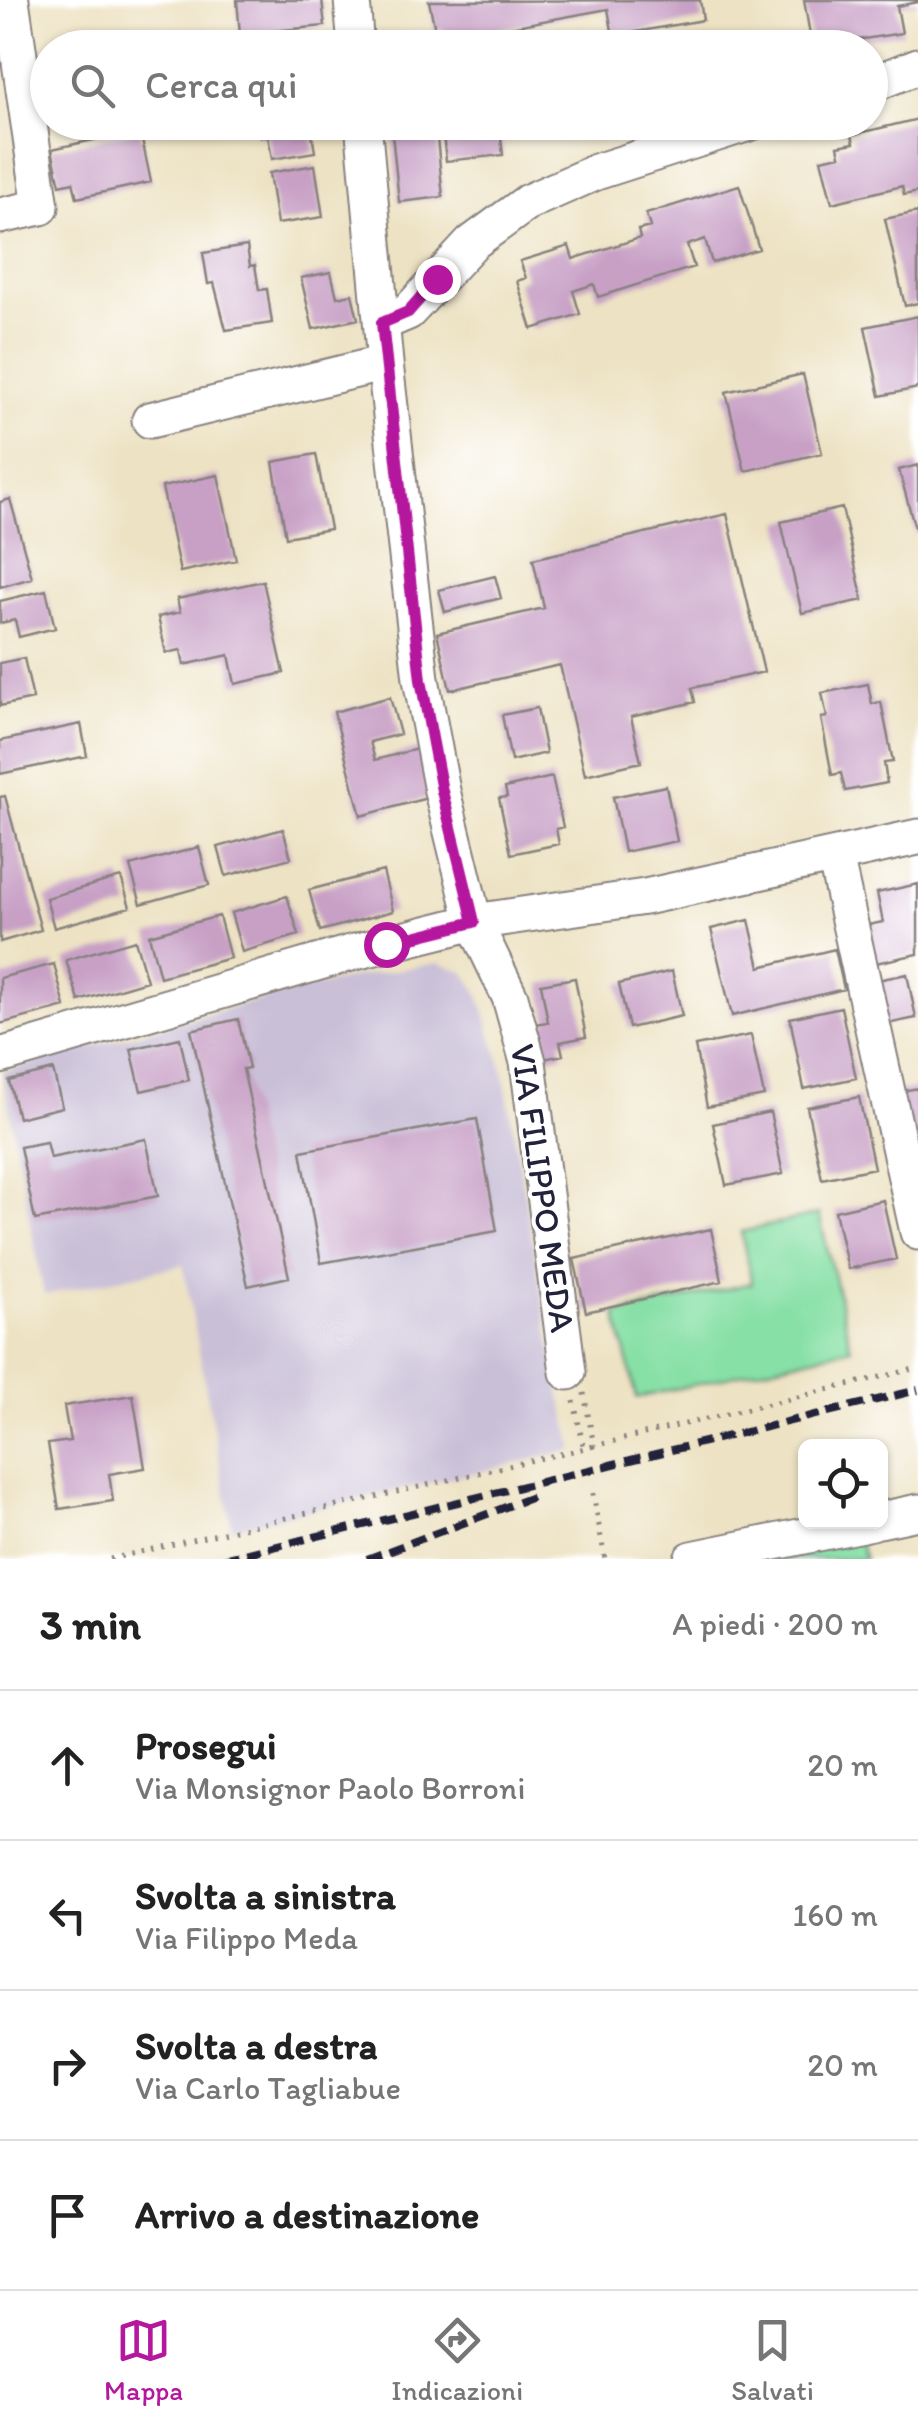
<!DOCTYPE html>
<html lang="it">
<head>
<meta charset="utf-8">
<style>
	body { margin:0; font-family:Itim,sans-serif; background:#f6f6f6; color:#222 }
	.controls { position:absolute; right:30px; bottom:30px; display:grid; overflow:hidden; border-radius:15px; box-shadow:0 2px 8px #0004 }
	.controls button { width:90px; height:90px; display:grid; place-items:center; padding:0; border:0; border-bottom:2px solid #e0e0e0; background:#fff; color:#222; font:50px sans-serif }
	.stop { position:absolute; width:30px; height:30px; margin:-22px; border:8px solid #b5179e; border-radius:50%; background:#fff }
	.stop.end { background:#b5179e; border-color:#fff; box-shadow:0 2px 10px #0008 }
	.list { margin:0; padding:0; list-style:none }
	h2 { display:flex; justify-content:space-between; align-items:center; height:130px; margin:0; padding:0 40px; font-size:42px }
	h2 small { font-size:32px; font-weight:400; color:#767676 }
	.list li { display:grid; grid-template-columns:65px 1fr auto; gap:30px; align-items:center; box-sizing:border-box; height:150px; padding:0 40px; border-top:2px solid #e0e0e0 }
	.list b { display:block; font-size:38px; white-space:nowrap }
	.list p { margin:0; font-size:32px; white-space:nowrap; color:#767676 }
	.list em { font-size:32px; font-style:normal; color:#767676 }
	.icon { flex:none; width:55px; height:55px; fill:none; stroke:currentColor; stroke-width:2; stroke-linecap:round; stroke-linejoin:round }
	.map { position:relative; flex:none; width:918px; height:1559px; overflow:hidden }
	.search { position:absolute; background:#fff; box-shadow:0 2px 8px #0004; left:30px; right:30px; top:30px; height:110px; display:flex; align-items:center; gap:25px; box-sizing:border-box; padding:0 35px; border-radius:55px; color:#767676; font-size:38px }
	.sheet { height:730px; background:#fff }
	nav { display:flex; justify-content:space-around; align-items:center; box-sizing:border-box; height:140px; border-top:2px solid #e0e0e0; background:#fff; font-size:28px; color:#767676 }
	nav a { display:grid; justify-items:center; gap:5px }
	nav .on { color:#b5179e }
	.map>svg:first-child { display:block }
	.industrial { fill:#c9bfd7 }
	.green { fill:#87e0a6; stroke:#548170; stroke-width:2.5 }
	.building { fill:#c8a0c6 }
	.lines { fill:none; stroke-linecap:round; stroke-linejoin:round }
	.minor-casing { stroke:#88827f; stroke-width:39 }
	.path { stroke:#88827f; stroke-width:5; stroke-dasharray:2.5 8; stroke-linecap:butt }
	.minor { stroke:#fff; stroke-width:35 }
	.rail { stroke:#22223b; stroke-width:8; stroke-dasharray:15 8; stroke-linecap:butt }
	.route { stroke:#b5179e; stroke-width:12 }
	.labels { text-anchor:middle; stroke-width:8; stroke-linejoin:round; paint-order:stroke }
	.street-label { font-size:35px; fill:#22223b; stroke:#fff }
</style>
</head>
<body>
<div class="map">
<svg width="918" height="1559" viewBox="0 0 918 1559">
	<rect width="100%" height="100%" fill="#fff"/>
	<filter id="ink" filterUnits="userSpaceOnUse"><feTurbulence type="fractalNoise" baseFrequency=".01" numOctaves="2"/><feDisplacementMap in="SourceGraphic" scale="20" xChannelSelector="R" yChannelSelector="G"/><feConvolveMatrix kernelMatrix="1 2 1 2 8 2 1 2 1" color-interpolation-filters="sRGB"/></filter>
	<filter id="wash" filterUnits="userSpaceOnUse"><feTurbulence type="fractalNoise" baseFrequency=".0048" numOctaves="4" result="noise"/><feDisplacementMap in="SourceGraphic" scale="40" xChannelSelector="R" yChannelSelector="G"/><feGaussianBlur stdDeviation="2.25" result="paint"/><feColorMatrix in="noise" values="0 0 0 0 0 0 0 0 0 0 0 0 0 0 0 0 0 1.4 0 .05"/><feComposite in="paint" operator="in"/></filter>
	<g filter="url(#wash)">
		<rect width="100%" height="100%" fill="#ede2c3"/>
		<path class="industrial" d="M438,963L463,971L478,992L503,1071L556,1376L574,1450L232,1528L183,1265L44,1295L2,1072L256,1001L350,978Z"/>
		<path class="green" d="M819,1214L851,1348L637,1398L616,1314L752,1283L741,1232Z
			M859,1541L865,1559H757Z"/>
		<g id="blocks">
			<path class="building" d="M237,0H322L325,26L240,34Z
				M700,0L703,20L613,36L608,9L445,39L443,28L435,30L429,1Z
				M804,0H918V2L897,6L902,33L812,47Z
				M124,36L125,48H57V45Z
				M918,119V192L904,195L902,186L832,203L821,159L840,155L838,146L854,143L852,135Z
				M258,122H310L315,152L272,159L268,136L261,137Z
				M473,122H499L503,155L446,161L442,126Z
				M436,128L443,197L399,202L392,133Z
				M140,130L151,182L77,198L73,182L60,185L52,149Z
				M315,165L323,217L277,224L269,173Z
				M739,185L759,249L712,263L705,239L687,245L694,267L598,297L594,284L573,291L580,314L532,329L517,281L526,278L520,261L569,246L573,259L640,238L638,230L650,227L646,214Z
				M918,212V303L905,306L885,219Z
				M247,246L250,266L255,265L259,290L267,289L272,323L226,330L214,283L208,284L203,253Z
				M331,272L337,297L352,294L358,319L313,329L301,278Z
				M918,316V388L880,396L865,327Z
				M803,374L822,453L745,471L726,392Z
				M316,454L330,529L286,537L273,462Z
				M918,465V536H917L899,470Z
				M218,475L236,560L180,572L162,487Z
				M10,499L32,578L0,587V502Z
				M842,508L863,600L802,613L781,522Z
				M727,514L764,672L692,688L695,702L631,717L641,762L585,775L560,665L450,690L437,633L544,608L533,559Z
				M495,576L501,598L445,612L439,590Z
				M263,581L284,673L235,684L229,655L184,665L181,650L166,653L158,617L180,612L177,599Z
				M46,590L55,628L19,637L15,620L0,623V601Z
				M24,658L33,699L0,706V663Z
				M868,684L872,704L881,702L893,762L884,763L887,783L845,791L841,773L832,775L821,718L827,717L822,693Z
				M390,697L400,734L370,742L375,760L425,747L438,795L361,816L334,712Z
				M537,708L546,753L511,761L502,715Z
				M81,724L87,756L0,774V741Z
				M552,777L563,827L556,829L559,844L511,854L499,798L507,797L505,788Z
				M666,786L677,841L624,852L613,797Z
				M5,796L41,930L0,942V797Z
				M283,829L291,858L226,876L218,847Z
				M199,847L209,885L141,904L130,866Z
				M383,871L393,911L320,931L309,890Z
				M121,877L130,907L54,928L46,898Z
				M918,884V954L871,964L863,926L883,922L877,893Z
				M287,896L299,935L242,952L231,913Z
				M219,916L230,958L160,977L149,935Z
				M749,920L760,967L835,949L844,989L732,1016L711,929Z
				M135,940L147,981L79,1001L66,960Z
				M54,964L65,1007L0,1024V978Z
				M672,971L682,1016L629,1028L619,984Z
				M907,974L916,1018L877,1026L868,982Z
				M575,978L586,1037L560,1042L563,1055L534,1061L527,1025L548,1022L541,984Z
				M841,1007L856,1078L804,1089L790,1018Z
				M238,1019L249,1068L243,1069L289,1277L248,1286L191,1030Z
				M751,1035L764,1096L707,1107L695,1046Z
				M180,1038L189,1080L141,1091L131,1049Z
				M53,1070L62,1107L18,1118L9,1081Z
				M918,1088V1139L903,1142L892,1093Z
				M859,1097L874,1168L822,1179L807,1107Z
				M770,1112L783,1174L726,1185L713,1124Z
				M477,1119L497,1231L321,1263L301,1151Z
				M146,1139L158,1196L35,1220L20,1147L46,1142L50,1158Z
				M883,1200L896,1259L848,1269L835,1211Z
				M711,1229L722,1281L586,1312L574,1259Z
				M133,1395L145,1468L109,1474L113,1501L59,1509L48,1444L70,1441L64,1406Z"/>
		</g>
	</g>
	<g filter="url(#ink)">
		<use href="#blocks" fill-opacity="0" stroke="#88827f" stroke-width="2.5"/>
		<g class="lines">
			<defs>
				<path id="minor" d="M352,0L356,48
					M870,85L918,66
					M363,122L385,363L421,679L442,791L474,922L510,997L528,1062L568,1372
					M0,216L41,207L11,0
					M382,323L408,312L472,243L528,202L596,172L752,122
					M150,420L385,363
					M835,856L918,1232
					M0,1056L347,954L474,922L645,897L918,837
					M880,1520L918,1512
					M692,1559L872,1522"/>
			</defs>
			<use href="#minor" class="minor-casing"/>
			<path class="path" d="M584,1393L594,1446L918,1368
				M574,1401L583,1445
				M593,1493L605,1559
				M110,1559L594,1446"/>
			<use href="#minor" class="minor"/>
			<path class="rail" d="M224,1559L918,1390
				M367,1559L538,1495"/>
		</g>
	</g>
	<g class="lines" filter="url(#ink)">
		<path class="route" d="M386,944L474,922L442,791L421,680L382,323L408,312L437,279"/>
	</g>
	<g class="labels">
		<g class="street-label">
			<text transform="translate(543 1188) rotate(82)" y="12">VIA FILIPPO MEDA</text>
		</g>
	</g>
</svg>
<div class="controls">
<button><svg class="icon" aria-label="locate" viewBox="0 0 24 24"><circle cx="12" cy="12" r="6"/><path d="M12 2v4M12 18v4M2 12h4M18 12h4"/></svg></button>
</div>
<div class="stop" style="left:386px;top:944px"></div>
<div class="stop end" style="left:437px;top:279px"></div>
<div class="search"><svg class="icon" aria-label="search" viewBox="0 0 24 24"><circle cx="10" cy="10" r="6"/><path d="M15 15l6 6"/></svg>Cerca qui</div>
</div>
<section class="sheet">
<h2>3 min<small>A piedi · 200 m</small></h2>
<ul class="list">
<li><svg class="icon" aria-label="ahead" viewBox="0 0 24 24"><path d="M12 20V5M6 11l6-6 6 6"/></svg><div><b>Prosegui</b><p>Via Monsignor Paolo Borroni</p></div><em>20 m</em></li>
<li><svg class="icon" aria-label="left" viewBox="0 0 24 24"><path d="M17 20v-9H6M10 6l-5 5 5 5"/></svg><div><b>Svolta a sinistra</b><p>Via Filippo Meda</p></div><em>160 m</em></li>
<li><svg class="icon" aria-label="right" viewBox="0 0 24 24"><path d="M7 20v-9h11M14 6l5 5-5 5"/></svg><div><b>Svolta a destra</b><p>Via Carlo Tagliabue</p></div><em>20 m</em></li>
<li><svg class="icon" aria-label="arrive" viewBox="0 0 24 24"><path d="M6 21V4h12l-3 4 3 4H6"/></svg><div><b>Arrivo a destinazione</b></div></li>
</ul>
</section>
<nav>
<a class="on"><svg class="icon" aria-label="map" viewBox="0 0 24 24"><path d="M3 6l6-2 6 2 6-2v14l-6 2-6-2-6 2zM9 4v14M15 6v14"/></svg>Mappa</a>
<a><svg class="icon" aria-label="directions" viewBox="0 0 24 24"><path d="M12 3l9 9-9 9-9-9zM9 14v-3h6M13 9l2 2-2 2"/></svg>Indicazioni</a>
<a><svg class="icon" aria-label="saved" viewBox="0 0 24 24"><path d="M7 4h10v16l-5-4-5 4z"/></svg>Salvati</a>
</nav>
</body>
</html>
